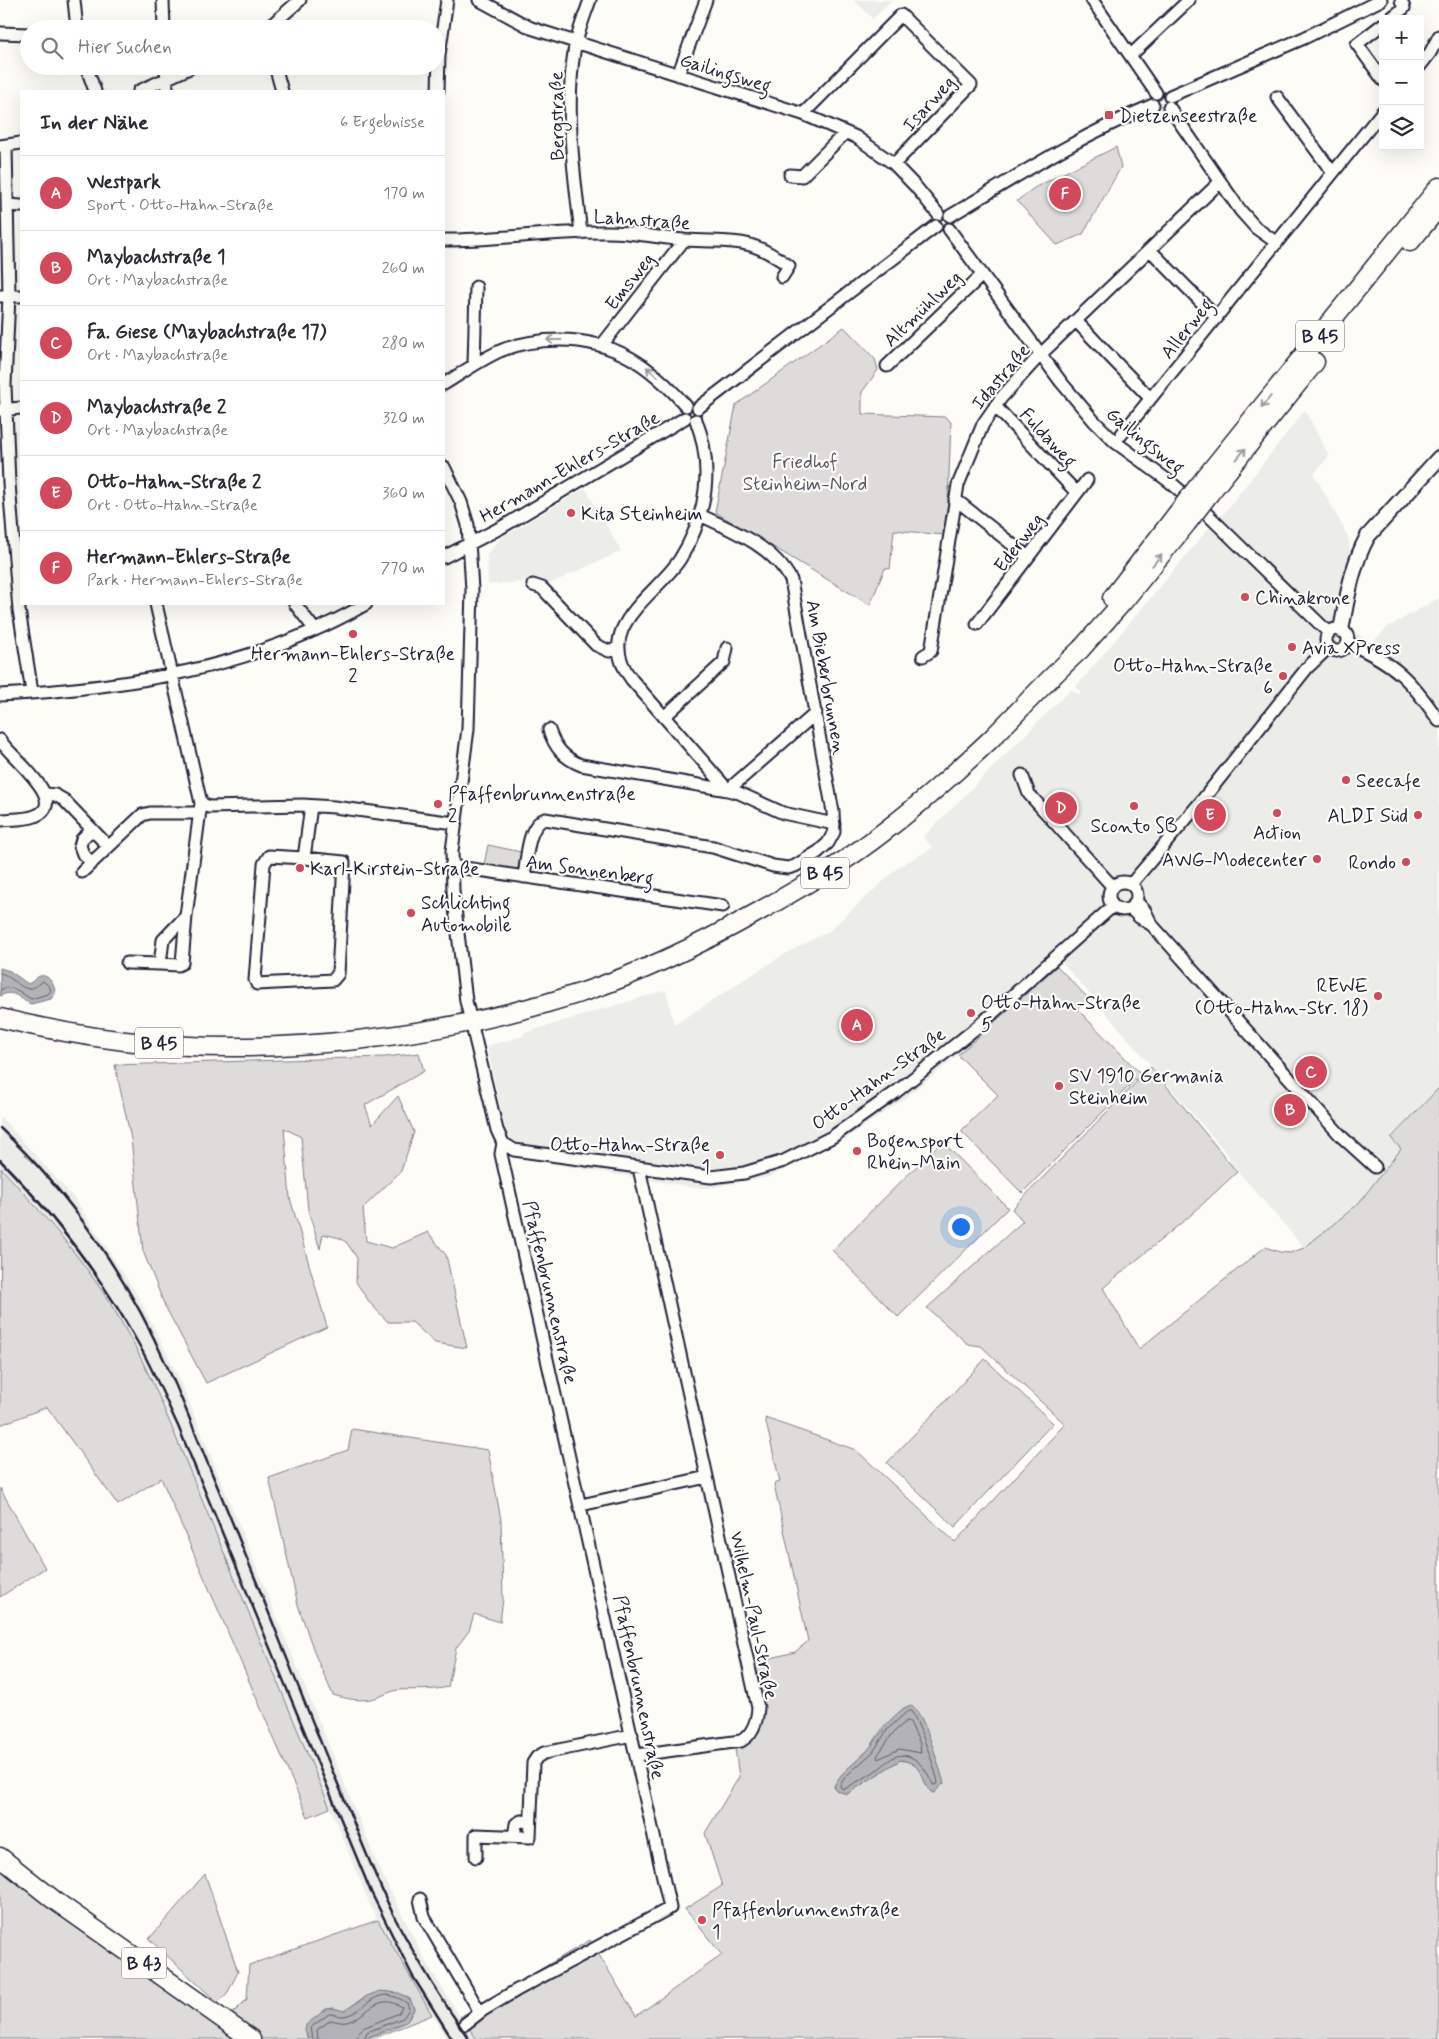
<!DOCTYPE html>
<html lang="de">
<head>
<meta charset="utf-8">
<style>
	body { margin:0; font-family:Mynerve,sans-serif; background:#f2f2f3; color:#2b2b33 }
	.controls { position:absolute; right:15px; top:15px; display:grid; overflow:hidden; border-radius:0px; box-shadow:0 5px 20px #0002 }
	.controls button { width:45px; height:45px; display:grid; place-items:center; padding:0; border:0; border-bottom:1px solid #e1e1e2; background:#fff; color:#2b2b33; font:25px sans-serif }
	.you { position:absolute; left:960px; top:1226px; width:18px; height:18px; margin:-12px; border:4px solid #fff; border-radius:50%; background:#1a73e8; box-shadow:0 0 0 8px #1a73e833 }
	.badge { display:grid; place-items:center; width:32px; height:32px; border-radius:50%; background:#d1495b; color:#fff; font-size:16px; font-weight:700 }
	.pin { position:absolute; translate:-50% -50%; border:2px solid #fff; box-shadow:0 1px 5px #0006 }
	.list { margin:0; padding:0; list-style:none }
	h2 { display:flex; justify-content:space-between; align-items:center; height:65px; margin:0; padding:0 20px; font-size:21px }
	h2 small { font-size:16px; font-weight:400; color:#7c7c81 }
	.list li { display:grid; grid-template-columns:32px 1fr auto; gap:15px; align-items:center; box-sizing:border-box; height:75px; padding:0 20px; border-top:1px solid #e1e1e2 }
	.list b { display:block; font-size:19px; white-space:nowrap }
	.list p { margin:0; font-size:16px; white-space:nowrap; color:#7c7c81 }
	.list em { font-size:16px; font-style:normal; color:#7c7c81 }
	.icon { flex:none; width:28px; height:28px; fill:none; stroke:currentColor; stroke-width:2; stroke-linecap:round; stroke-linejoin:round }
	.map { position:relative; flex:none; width:1439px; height:2039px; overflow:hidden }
	.search { position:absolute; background:#fff; box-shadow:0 5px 20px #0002; left:20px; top:20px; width:425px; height:55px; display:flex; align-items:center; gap:12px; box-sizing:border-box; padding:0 18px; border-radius:28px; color:#7c7c81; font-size:19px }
	.panel { position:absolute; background:#fff; box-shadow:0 5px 20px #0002; left:20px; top:90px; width:425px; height:515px; border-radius:0px }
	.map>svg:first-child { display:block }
	.built { fill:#ecece9 }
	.green { fill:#dddcdb; stroke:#807f8b; fill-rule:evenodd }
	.water { fill:#b2b2b7; stroke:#787885 }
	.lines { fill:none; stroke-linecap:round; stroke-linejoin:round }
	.shore { stroke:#5c5c6d; stroke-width:1 }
	.minor-casing { stroke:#22223b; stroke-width:15 }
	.tertiary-casing { stroke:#22223b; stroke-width:18 }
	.primary-casing { stroke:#22223b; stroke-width:21 }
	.trunk-casing { stroke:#22223b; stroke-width:21 }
	.minor { stroke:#fdfcf7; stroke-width:11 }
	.tertiary { stroke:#fdfcf7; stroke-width:14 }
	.primary { stroke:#fdfcf7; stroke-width:18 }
	.trunk { stroke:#fdfcf7; stroke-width:18 }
	.rail { stroke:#22223b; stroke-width:2.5 }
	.trunk-bridge-casing { stroke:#22223b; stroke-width:21; stroke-linecap:butt }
	.trunk-bridge { stroke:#fdfcf7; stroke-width:18 }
	.oneway { stroke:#9a9aa2 }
	.poi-dot { fill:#d1495b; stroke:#fdfcf7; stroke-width:2 }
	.labels { text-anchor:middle; stroke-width:4.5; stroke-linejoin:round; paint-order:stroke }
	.shield { fill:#fdfcf7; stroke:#646373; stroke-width:1 }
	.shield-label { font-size:18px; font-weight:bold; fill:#22223b }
	.street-label { font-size:19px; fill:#22223b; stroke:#fdfcf7 }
	.poi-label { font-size:19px; fill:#22223b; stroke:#fdfcf7; text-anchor:start }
	.park-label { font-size:19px; fill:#5a5a6b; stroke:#fdfcf7 }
</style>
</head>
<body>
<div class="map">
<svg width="1439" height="2039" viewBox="0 0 1439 2039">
	<rect width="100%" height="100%" fill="#fdfcf7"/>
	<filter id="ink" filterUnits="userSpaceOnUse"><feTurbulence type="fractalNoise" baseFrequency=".02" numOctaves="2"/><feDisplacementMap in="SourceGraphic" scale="10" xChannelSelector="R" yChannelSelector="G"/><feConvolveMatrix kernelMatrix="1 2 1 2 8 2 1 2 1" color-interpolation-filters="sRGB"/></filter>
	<g filter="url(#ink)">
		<path class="built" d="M854,0H892L873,19Z
			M1305,410L1329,456L1314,474L1348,536L1352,560L1337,615L1357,633L1372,643L1388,627L1439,598V1088L1391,1137L1401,1148L1357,1205L1304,1248L1231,1163L1229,1156L1062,962L992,1027L903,1100L845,1139L769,1177L708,1188H697L514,1157L503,1121L487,1046L524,1036V1033L666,990L674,1025L783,955L829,931L900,866L933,848L923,837L1071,689L1079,695L1081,692L1076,687L1219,516L1221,517Z
			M585,488L621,551L545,586L541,580L488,585L487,555L501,538Z
			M0,1116L75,1199L138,1296L178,1375L379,1868L423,1956L460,2017L477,2039H447L405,1970L372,1909L160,1399L128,1333L97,1284L45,1215L0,1167Z"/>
		<path class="green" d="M1116,147L1121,167L1083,234L1057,245L1017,201L1034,188Z
			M844,327L875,359L878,370L862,392V414L945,417L951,422L948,501L944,535L894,530L890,569L885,568L870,605L715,512L736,405Z
			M488,845L521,852L517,872L484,865Z
			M1057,966L1088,998L1077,1009L1141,1074L1022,1193L961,1131L998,1095L958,1055Z
			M419,1053L424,1071L365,1105L372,1125L398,1096L414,1132L401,1171L363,1208L366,1241L392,1248L428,1232L446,1255L467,1348L435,1343L412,1322H388L370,1303L356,1282L357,1258L347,1243L340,1238L323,1234L320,1249L308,1210L301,1137L284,1128L290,1198L327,1327L206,1383L165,1306L143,1251L131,1139L115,1065L386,1057Z
			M1151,1067L1237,1172L1192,1214L1103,1288L1139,1349L1265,1247L1280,1252L1290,1253L1304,1248L1357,1205L1401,1149L1391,1138L1439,1088V2039H477L460,2017L590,1940L636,2016L722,1955L685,1909L722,1886L705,1833L739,1777L735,1748L757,1728L743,1665L795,1652L808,1641L774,1484L780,1482L765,1418L856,1450L955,1542L1065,1424L981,1346L968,1344L927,1308L1023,1221L1012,1209ZM905,1707L924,1725L943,1780L944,1783L934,1793L931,1792C920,1778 923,1763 900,1760L847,1794L835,1789L834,1786L842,1774L869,1749L884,1726Z
			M942,1141L1008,1208L898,1317L832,1250Z
			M1,1168C48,1219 95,1272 128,1334C140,1355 150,1377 160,1399L330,1808L308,1817L161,1478L118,1505L47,1407L0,1425Z
			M985,1359L1053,1423L955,1527L887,1463Z
			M352,1429L488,1450L501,1520L503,1599L500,1622L474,1614L469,1631L456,1648L448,1687C432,1691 415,1689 398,1690C390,1691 383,1696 375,1698C360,1702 348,1699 333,1695L316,1657L298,1605L269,1478L348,1450Z
			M0,1488L45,1568L0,1597Z
			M0,1865L237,2039H0Z
			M205,1874L238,1972L228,1992L218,2003L149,1939Z
			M378,1920L432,2015L372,2039H363C380,2033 407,2028 414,2009L410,1999C397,1991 382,1990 368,1996C359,1999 352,2007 343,2011L333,2008L306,2035L308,2039H262L231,2015L247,1999L249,1965Z"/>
		<path class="water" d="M0,968L10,971L28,984C33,982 34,979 38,977C48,971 56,987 55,994L51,999L31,1004C19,1000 15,988 0,996Z
			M910,1705C924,1710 938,1764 943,1780L944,1783L934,1793L931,1792C920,1778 923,1763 900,1760L847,1794L837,1791L834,1786C841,1771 856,1763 867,1751C881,1736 890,1714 910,1705Z
			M380,1991L399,1993L410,1999L414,2009L406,2022L363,2039H308L305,2031L306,2025L326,2009L333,2008L344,2011L367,1996Z"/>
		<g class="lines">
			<path class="shore" d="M0,973C11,975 22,992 32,988C36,987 40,983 43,981L49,986L51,991L48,994L31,999C20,993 13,983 0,990
				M908,1711H911C917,1718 938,1775 938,1784L933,1785C928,1772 915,1751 897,1756C889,1758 883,1767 875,1771C866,1778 855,1782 845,1789L841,1788L840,1785L845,1777L873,1752L888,1729Z
				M907,1721L910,1722L920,1744L921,1753L899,1749L878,1759L877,1756L893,1733Z
				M312,2039L310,2028L329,2014C334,2013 339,2017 344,2016C368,2012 374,1981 407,2003L409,2009L403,2018L367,2032L364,2039
				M318,2039L317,2030L331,2020C336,2021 341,2023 347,2022C367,2017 377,1991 402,2007L399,2013L363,2028L359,2032L357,2039"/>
			<defs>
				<path id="minor" d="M74,0L77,29
					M163,0L164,29
					M479,0L531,28L803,114L856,137L894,164L916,187L938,214
					M1092,0L1156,93
					M1390,19L1404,8L1401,0
					M1383,24L1357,44L1383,80
					M267,29L300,0
					M0,33L29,34
					M1131,55L1189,0
					M86,66L95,91
					M166,66L167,91
					M275,66L282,91
					M1420,66L1430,53L1439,36
					M678,75L706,0
					M139,91L194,66
					M438,91L439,55L447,0
					M1170,96L1304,38L1381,0
					M1277,97L1333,173
					M1169,107L1240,210L1256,228L1277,243
					M803,114L901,15L971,85L894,164
					M0,146L21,143
					M6,146L9,296L5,385L9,483L19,610L32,692
					M790,175L802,176L845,133
					M8,205L21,206
					M950,216C1017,176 1081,135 1153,105
					M949,229L1061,382L1094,421L1115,442L1170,482L1205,512L1329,633
					M581,233C574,174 565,111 574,52C577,34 584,17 590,0
					M444,240C499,240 553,231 608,232C634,232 659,238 684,240C733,243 747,235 789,266L782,277
					M1150,250L1217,318
					M0,296H21
					M1076,321L1150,398
					M602,345L684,240
					M474,365L476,287
					M887,366L982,275
					M444,384C462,373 480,360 500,351C519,343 539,340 560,340C615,340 651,366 686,406
					M995,406L1077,493
					M698,408L936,226
					M0,410L21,408
					M696,420C714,467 707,516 680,559C655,597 591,628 632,680L728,790
					M1121,435L1383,111
					M444,467L461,502L468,525L472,590L468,729L452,851L453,891L466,1001L497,1130L503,1143L501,1154L670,1908L517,1990L483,2010L465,2024
					M955,499L1028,557
					M444,557L502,527L685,418
					M533,585L542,588L596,645L609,651L619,648
					M156,604L201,803L209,807L303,805L334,807L455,823
					M295,604L315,630
					M977,624L1087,480
					M1326 640a11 11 0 1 1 22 0a11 11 0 1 1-22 0Z
					M1348,643C1395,663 1411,680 1439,721
					M923,656L931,651L958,485L983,424L1001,398L1041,354L1220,182
					M0,695C126,688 255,668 366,604
					M664,717L724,662L727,648
					M549,730C555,748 564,758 581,765L728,790L739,793L783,813L834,824
					M0,740C8,755 72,802 35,816C25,820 11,819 0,820
					M1022,775L1029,794L1112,886
					M728,790L816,713
					M46,794L55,795L64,800L108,846
					M92,829L82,839L80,846L83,854L92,863
					M304,858L269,856L264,864L255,980L257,984L333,980L338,974L344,862L304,858L311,806
					M451,866L723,906
					M82,872L142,815L150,813H200
					M524,877C527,860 527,825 545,819L713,847L773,866L788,868L795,866L818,852L828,843L834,832L833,812L791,580C774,547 732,530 700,515
					M1109 896a14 14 0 1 1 28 0a14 14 0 1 1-28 0Z
					M1131,884L1204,798L1307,668L1329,647
					M1136,901L1145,911L1152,925L1342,1137L1375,1167
					M1130,908L1139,917L1152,925
					M186,916L182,963L178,965L160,964L163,940L186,916L201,803
					M127,963L160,964
					M503,1143L514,1150L711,1177L744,1173L784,1161L832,1137L896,1092L976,1028L1113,906
					M581,1505L707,1477
					M637,1755L741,1741C753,1734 757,1722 758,1708L639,1168
					M514,1836L516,1824L521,1821L530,1822
					M476,1857V1835L530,1837L533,1763L537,1757L544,1753L632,1735
					M420,1899L424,1917L480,2012"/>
				<path id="tertiary" d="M1341,630C1347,599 1352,564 1368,536L1439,458"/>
				<path id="primary" d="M0,1018C41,1028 83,1036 125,1041C272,1058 442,1038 583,992C644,972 703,943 758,912C804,886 849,860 890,827C925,800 958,770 990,740C1020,710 1048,679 1080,650
					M0,1857L54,1900L251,2039"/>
				<path id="trunk" d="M1410,242L1439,207
					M1199,485L1439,187
					M1210,493L1315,362
					M1112,598L1176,515
					M1080,650L1123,602L1187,523"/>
			</defs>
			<use href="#minor" class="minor-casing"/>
			<use href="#tertiary" class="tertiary-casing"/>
			<use href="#primary" class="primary-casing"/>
			<use href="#trunk" class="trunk-casing"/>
			<use href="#minor" class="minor"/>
			<use href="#tertiary" class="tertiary"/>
			<use href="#primary" class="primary"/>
			<use href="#trunk" class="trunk"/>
			<path class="rail" d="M0,1128C70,1193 127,1277 166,1364C182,1397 194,1431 208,1464C252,1568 292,1673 335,1777C355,1824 373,1874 396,1920C418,1961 442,2001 469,2039
				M0,1160C54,1215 101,1276 138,1343C153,1370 165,1398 178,1426L371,1892L412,1975L452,2039"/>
			<defs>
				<path id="trunk-bridge" d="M1176,515L1199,485
					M1187,523L1210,493"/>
			</defs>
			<use href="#trunk-bridge" class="trunk-bridge-casing"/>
			<use href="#trunk-bridge" class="trunk-bridge"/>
		</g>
		<defs><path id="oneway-shaft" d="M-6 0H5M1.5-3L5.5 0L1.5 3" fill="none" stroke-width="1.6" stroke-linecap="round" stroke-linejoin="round" transform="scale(1.25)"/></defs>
		<g class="oneway">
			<use href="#oneway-shaft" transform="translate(554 340) rotate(180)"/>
			<use href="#oneway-shaft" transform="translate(652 372) rotate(-140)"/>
			<use href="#oneway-shaft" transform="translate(1266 402) rotate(129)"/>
			<use href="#oneway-shaft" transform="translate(1241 454) rotate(-51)"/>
			<use href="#oneway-shaft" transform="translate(1157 560) rotate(-51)"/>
		</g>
	</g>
	<g class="poi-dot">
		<rect x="1104" y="110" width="10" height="10" rx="2.5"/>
		<circle cx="571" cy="513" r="5"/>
		<circle cx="1245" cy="597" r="5"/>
		<circle cx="353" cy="634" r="5"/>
		<circle cx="1292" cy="647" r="5"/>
		<circle cx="1283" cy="676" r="5"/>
		<circle cx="1346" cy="780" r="5"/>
		<circle cx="438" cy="804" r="5"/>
		<circle cx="1134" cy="806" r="5"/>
		<circle cx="1277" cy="813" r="5"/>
		<circle cx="1418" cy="815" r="5"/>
		<circle cx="1317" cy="859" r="5"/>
		<circle cx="1406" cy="862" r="5"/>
		<circle cx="300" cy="868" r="5"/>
		<circle cx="411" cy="913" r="5"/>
		<circle cx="1378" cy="996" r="5"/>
		<circle cx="971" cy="1013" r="5"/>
		<circle cx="1059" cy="1086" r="5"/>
		<circle cx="857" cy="1151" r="5"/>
		<circle cx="720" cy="1155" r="5"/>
		<circle cx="702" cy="1920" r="5"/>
	</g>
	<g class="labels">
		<g class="shield">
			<rect x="1296" y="320.5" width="48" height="31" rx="4"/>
			<rect x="801" y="857.5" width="48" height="31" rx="4"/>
			<rect x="135" y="1027.5" width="48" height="31" rx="4"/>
			<rect x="121.5" y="1947.5" width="45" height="31" rx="4"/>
		</g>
		<g class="shield-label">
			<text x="1320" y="342">B 45</text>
			<text x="825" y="879">B 45</text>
			<text x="159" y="1049">B 45</text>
			<text x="144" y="1969">B 43</text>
		</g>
		<g class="street-label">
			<text transform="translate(726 72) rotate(17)" y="7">Gailingsweg</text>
			<text transform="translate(928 103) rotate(-48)" y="7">Isarweg</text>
			<text transform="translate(556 116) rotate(-91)" y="7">Bergstraße</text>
			<text transform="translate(642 219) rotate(4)" y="7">Lahnstraße</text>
			<text transform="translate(629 281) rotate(-52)" y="7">Emsweg</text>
			<text transform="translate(922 308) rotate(-44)" y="7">Altmühlweg</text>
			<text transform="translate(1186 328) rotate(-51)" y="7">Allerweg</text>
			<text transform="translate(1000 376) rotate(-50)" y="7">Idastraße</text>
			<text transform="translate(1049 437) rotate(47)" y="7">Fuldaweg</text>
			<text transform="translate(1146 440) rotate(39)" y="7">Gailingsweg</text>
			<text transform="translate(569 466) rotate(-30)" y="7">Hermann-Ehlers-Straße</text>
			<text transform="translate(1018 542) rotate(-53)" y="7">Ederweg</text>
			<text transform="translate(827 677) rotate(80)" y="7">Am Bieberbrunnen</text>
			<text transform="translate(590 869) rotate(8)" y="7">Am Sonnenberg</text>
			<text transform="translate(878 1078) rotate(-36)" y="7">Otto-Hahn-Straße</text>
			<text transform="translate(551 1292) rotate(77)" y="7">Pfaffenbrunnenstraße</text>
			<text transform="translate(755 1615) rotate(78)" y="7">Wilhelm-Paul-Straße</text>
			<text transform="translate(640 1687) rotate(78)" y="7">Pfaffenbrunnenstraße</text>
		</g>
		<g class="poi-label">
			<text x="1119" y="122">Dietzenseestraße</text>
			<text x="581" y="520">Kita Steinheim</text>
			<text x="1255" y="604">Chinakrone</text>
			<text x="1302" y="654">Avia XPress</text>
			<text x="353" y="660" text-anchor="middle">Hermann-Ehlers-Straße<tspan x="353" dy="22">2</tspan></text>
			<text x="1273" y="672" text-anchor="end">Otto-Hahn-Straße<tspan x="1273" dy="22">6</tspan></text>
			<text x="1356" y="787">Seecafe</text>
			<text x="448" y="800">Pfaffenbrunnenstraße<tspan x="448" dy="22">2</tspan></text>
			<text x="1408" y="822" text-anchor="end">ALDI Süd</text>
			<text x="1134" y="832" text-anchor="middle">Sconto SB</text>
			<text x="1277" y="839" text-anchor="middle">Action</text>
			<text x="1307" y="866" text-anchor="end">AWG-Modecenter</text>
			<text x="1396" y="869" text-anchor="end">Rondo</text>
			<text x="310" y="875">Karl-Kirstein-Straße</text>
			<text x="421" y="909">Schlichting<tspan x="421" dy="22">Automobile</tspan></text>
			<text x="1368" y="992" text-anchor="end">REWE<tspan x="1368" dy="22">(Otto-Hahn-Str. 18)</tspan></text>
			<text x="981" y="1009">Otto-Hahn-Straße<tspan x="981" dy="22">5</tspan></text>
			<text x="1069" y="1082">SV 1910 Germania<tspan x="1069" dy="22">Steinheim</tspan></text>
			<text x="867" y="1147">Bogensport<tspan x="867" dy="22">Rhein-Main</tspan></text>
			<text x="710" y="1151" text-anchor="end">Otto-Hahn-Straße<tspan x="710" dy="22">1</tspan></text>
			<text x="712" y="1916">Pfaffenbrunnenstraße<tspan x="712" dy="22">1</tspan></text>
		</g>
		<g class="park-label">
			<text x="805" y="468">Friedhof<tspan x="805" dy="22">Steinheim-Nord</tspan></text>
		</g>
	</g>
</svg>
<div class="controls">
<button>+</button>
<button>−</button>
<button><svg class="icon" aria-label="layers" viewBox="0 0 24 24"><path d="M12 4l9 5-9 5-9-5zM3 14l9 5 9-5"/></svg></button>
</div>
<div class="you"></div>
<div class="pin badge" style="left:857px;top:1025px">A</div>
<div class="pin badge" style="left:1290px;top:1110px">B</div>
<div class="pin badge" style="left:1311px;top:1072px">C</div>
<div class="pin badge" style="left:1061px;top:808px">D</div>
<div class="pin badge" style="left:1210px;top:815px">E</div>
<div class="pin badge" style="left:1065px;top:194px">F</div>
<div class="search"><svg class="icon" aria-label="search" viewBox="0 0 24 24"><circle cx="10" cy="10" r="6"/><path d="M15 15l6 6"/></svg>Hier suchen</div>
<section class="panel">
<h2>In der Nähe<small>6 Ergebnisse</small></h2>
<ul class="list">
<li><span class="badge">A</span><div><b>Westpark</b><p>Sport · Otto-Hahn-Straße</p></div><em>170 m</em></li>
<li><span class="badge">B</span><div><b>Maybachstraße 1</b><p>Ort · Maybachstraße</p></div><em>260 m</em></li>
<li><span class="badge">C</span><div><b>Fa. Giese (Maybachstraße 17)</b><p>Ort · Maybachstraße</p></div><em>280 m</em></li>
<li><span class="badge">D</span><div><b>Maybachstraße 2</b><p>Ort · Maybachstraße</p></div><em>320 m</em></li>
<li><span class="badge">E</span><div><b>Otto-Hahn-Straße 2</b><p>Ort · Otto-Hahn-Straße</p></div><em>360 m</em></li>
<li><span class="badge">F</span><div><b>Hermann-Ehlers-Straße</b><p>Park · Hermann-Ehlers-Straße</p></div><em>770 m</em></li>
</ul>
</section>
</div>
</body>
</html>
